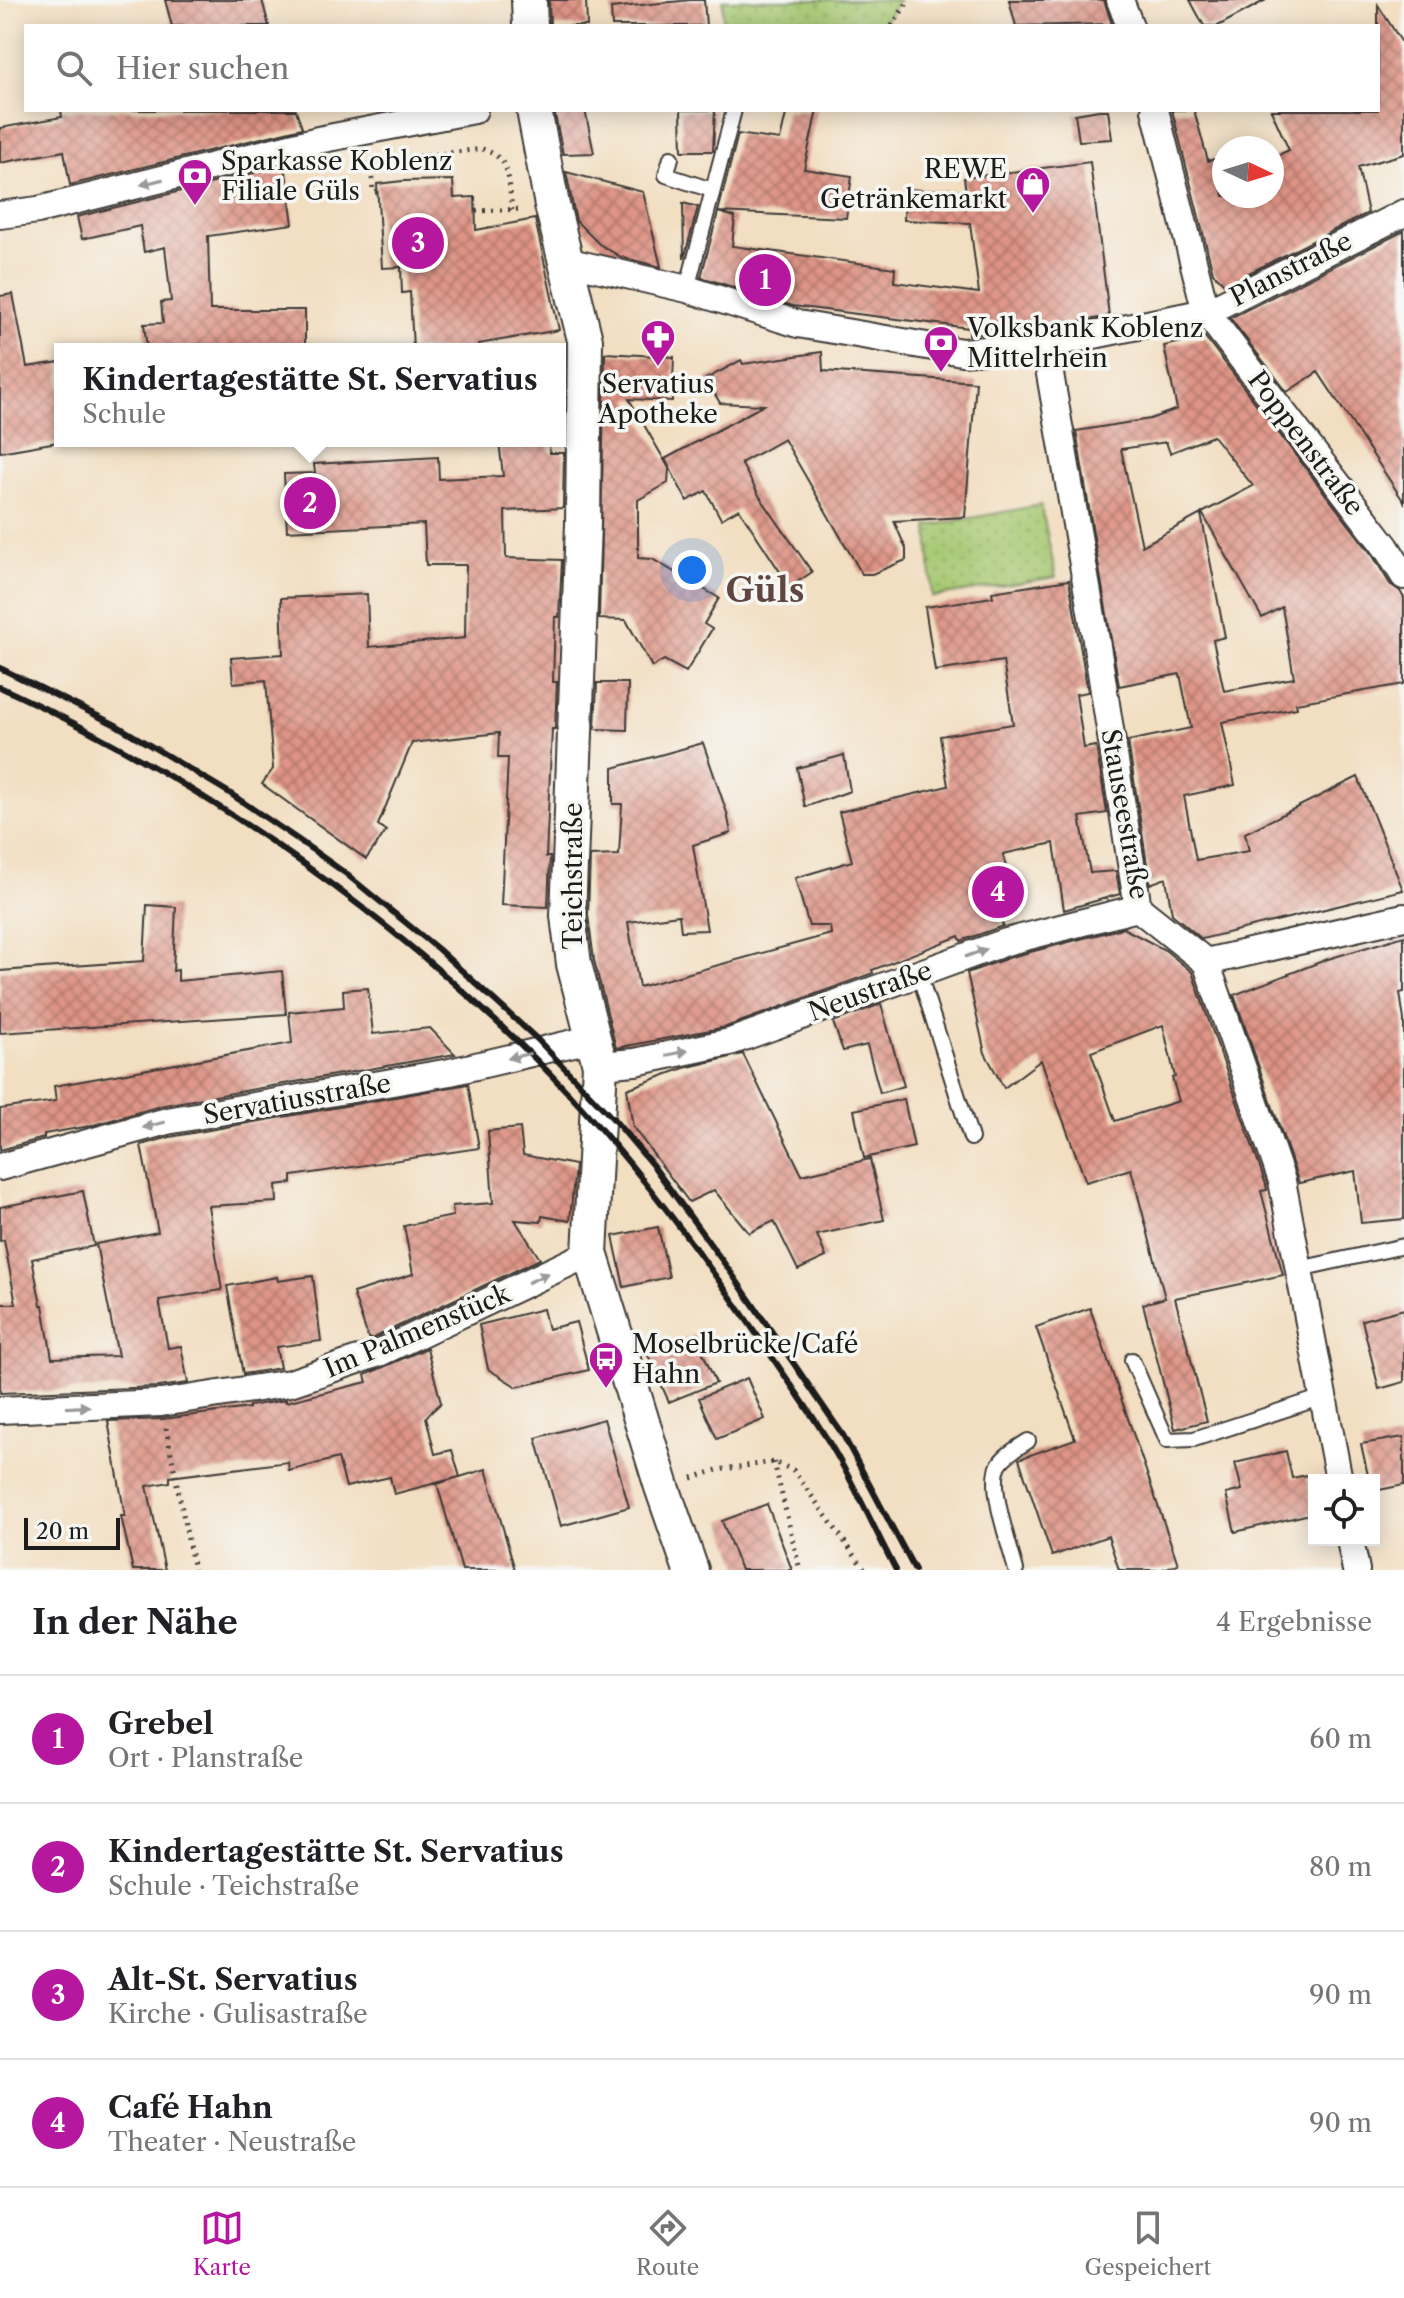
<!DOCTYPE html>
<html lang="de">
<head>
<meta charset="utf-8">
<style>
	body { margin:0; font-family:"Libre Caslon Text",serif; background:#f6f6f6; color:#202124 }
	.controls { position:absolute; right:24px; bottom:24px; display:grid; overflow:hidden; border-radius:0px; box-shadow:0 4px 20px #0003 }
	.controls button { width:72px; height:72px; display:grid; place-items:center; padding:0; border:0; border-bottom:2px solid #e0e0e0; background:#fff; color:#202124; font:40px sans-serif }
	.compass { position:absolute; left:1212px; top:136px; width:72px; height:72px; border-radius:50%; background:#fff; box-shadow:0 4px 20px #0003; rotate:94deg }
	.scale { position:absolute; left:24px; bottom:20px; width:96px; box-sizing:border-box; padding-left:8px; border:4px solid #1c1c1c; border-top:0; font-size:22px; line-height:28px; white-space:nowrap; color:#1c1c1c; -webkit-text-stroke:6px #f6f6f2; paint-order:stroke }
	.you { position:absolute; left:692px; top:570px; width:28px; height:28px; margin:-20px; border:6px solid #fff; border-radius:50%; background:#1a73e8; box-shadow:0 0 0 12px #1a73e833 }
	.badge { display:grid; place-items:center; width:52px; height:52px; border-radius:50%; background:#b5179e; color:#fff; font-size:26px; font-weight:700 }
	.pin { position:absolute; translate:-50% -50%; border:4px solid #fff; box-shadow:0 2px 8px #0006 }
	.popup { position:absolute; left:54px; top:343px; width:512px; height:104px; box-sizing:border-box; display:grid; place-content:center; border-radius:0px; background:#fff; filter:drop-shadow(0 2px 6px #0005); font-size:26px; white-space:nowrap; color:#757577 }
	.popup b { font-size:30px; color:#202124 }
	.popup::after { content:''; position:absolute; left:50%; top:100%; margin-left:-16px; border:16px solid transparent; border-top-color:#fff }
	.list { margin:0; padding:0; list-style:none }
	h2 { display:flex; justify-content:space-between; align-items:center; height:104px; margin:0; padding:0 32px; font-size:34px }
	h2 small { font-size:26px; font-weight:400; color:#757577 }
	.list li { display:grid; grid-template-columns:52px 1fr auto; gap:24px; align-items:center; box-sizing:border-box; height:128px; padding:0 32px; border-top:2px solid #e0e0e0 }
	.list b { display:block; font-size:30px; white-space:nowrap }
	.list p { margin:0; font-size:26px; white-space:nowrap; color:#757577 }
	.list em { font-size:26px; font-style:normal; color:#757577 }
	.icon { flex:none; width:44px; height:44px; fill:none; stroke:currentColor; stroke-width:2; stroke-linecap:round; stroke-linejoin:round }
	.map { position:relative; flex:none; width:1404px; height:1570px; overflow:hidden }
	.search { position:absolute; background:#fff; box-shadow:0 4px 20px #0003; left:24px; right:24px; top:24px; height:88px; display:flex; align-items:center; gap:20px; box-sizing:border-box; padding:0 28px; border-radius:0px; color:#757577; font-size:30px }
	.sheet { height:616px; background:#fff }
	nav { display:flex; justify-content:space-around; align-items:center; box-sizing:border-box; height:112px; border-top:2px solid #e0e0e0; background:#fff; font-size:22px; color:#757577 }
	nav a { display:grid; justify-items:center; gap:4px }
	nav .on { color:#b5179e }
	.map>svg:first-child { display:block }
	.park { fill:url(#park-dots); stroke:#607246; stroke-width:2 }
	.building { fill:url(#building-cross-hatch); fill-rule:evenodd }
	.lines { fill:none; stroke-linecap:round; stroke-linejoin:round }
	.service-casing { stroke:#3c3935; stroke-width:18 }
	.minor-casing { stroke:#3c3935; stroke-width:30 }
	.tertiary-casing { stroke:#3c3935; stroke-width:38 }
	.path { stroke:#3c3935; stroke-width:5; stroke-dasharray:2 6; stroke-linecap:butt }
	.service { stroke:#fff; stroke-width:14 }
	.minor { stroke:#fff; stroke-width:26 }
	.tertiary { stroke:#fff; stroke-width:34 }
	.rail { stroke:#1c1c1c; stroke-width:6 }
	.oneway { fill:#999 }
	.labels { text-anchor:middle; stroke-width:7; stroke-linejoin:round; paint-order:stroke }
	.poi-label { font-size:26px; fill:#1c1c1c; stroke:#f6f6f2; text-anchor:start }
	.street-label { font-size:26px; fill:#1c1c1c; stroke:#f6f6f2 }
	.district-label { font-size:34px; font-weight:bold; fill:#604641; stroke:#f6f6f2 }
</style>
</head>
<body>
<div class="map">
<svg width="1404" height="1570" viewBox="0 0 1404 1570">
	<defs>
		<pattern id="park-dots" width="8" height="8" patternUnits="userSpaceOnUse" patternTransform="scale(2)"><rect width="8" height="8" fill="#a5c770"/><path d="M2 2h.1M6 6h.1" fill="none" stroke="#8daa60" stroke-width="1.8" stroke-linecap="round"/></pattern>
		<pattern id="building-cross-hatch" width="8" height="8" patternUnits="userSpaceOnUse" patternTransform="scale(2)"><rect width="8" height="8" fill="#de9486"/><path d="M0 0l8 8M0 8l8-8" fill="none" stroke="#b3786d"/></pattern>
	</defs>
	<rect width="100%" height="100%" fill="#f6f6f2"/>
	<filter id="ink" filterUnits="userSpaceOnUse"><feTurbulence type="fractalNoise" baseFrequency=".0125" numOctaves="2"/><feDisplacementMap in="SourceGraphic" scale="16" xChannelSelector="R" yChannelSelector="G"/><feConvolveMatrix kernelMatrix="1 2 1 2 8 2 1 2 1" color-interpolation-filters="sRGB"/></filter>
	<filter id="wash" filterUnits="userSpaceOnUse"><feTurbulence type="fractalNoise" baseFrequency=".006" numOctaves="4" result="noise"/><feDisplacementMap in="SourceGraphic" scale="32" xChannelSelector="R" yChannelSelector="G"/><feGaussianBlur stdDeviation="1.8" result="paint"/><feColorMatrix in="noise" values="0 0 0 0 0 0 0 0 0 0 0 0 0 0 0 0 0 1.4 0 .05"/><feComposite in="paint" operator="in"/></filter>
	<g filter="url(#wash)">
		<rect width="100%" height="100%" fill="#f2dec1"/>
		<path class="park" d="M723,0H899L882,26H716L723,24Z
			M1041,505L1056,577L932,597L928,526Z"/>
		<g id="blocks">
			<path class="building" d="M165,0H262L269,26H172Z
				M549,0H586L587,26H550Z
				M691,0H704L706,26H612L611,8Z
				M1009,0H1104L1112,24L1016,26Z
				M1190,0H1266L1218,26H1204Z
				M1378,5L1404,46V154L1358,167L1368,213L1225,285L1213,273L1172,110H1194L1208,161L1214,159L1224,196H1272V158L1289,150L1271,110H1378Z
				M61,110H296L302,128L70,185L64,151L0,163V128L62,117Z
				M554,110H585L594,153L563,154Z
				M681,110H715L713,151H682Z
				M787,110H817L804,169L852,176L846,218L718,212L738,134L780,140Z
				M1099,110H1108L1112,139L1079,141L1075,114Z
				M1090,162L1109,316L1052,327L969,335V328L793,306L701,277L718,212L735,217L732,246L895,268L894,282L979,293L970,223L904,220L905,189L966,192L964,178Z
				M285,165L293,224L208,236L210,310H305V349H147L144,324L163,323L161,302L171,301L165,247L144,252L140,226L82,239L77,217Z
				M566,172L643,192L661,267L621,257L599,244L576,221Z
				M453,180L454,198L475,197L476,230L535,219L559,330L478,344L479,349H413L410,292L402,293L401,267L382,268L377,184L403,181Z
				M683,203L698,207L684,259Z
				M1404,231V502L1318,372L1287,392L1230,318Z
				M13,294L27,367L60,362V441H63L0,452V296Z
				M1205,337L1373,556L1390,584L1400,591L1404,598V684L1296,703L1297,708L1222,722L1235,785L1184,796L1196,860L1249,851L1245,833L1358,777L1403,890L1202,939L1172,914L1166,878L1150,884L1128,741L1191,728L1180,674L1119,686L1076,431L1150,419L1177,409L1164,346ZM1213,436L1253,486L1202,513L1262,618L1282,607L1294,678L1224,691L1213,640L1225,637L1201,514L1142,546L1121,449L1166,442L1170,453Z
				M822,352L823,371L976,382L965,517L894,521L906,549V560L872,574H862L784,439L741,463L760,497L812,572L790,587L739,509L721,519L706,491L687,501L665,459L764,405L720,403L706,379L741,360L743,364Z
				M605,353L674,357L672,401L629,399L669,468L668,483L638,500V558L652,559L719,598L704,624L712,629L686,672L664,660L652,667L626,620L599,619Z
				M499,441H548L550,453H564L563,508L505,511L506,558L562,560L559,617H555L553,682H557L555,729H552L546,857H550L548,907L501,905L508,758H498L499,733L412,743L378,825L386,831L366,859L262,784L273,769L266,680L233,683L231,658L283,654L281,598L367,594L369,647L465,638L466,565H426L424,524L287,531L284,474L315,473L314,464L438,457L439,479L503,476Z
				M1069,580L1088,692L1076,694L1084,748L1096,746L1107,813L1080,817L1090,873L1116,871L1120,894L1064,910L1054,843L1003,854L1012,896L994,901L1003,926L961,941L959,936L872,970L873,973L726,1027L616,1048L594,960L588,915L590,856L619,855L622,804H613V768L703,743L727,813L731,833L693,845L707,930L681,931L679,915L628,922L639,987L831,934L830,926H809L795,878L852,861L839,812L948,786L940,736L1013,724L1003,661L935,671L925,607L993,597L992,592Z
				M597,683H628L627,730L595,729Z
				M844,755L850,791L805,807L797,768Z
				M147,905L176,907L173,971L178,970V981L282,971L286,1014L0,1033V971L144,961Z
				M1123,928L1165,950L1192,972L1266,1185L1267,1190L1261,1191L1283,1275L1175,1298L1207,1421L1175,1429L1143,1304L1165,1298L1131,1169L1086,1182L1041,1060L1004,1088L985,1053L967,973L1011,957ZM1163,1025L1175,1077L1172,1078L1179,1101L1115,1121L1091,1052Z
				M1404,936V992L1400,993L1404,1020V1219L1361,1223L1355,1171L1299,1183L1234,995L1328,959Z
				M368,988L373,1034L430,1028L455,1054L164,1105L90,1126L44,1134V1138L0,1150V1109L56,1101L54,1086L292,1043L289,1012L344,1007L343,990Z
				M881,1004L904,1086L880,1093L867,1045L843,1051L833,1022Z
				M743,1054L802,1175L870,1159L884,1220L817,1235L826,1257L798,1270L774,1221L749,1233L714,1190L689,1202L633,1127L627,1089L684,1068Z
				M468,1084L479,1148L292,1176V1183L276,1185L277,1202L208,1206L222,1290L159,1300L168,1348L181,1346L188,1383L159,1387L0,1393V1304H16L4,1240L0,1241V1207L83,1191L94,1246L32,1259L41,1305H43L52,1358L118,1356L96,1244L158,1232L141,1145L170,1137Z
				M904,1099L914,1147L864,1158L854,1110Z
				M520,1128L523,1155L575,1165L570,1221L542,1216L541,1222L515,1220L540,1259L369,1340L353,1293L413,1274L404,1226L453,1216L452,1206L493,1203L488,1131Z
				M658,1227L669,1277L624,1287L613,1236Z
				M313,1276L321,1341L276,1347L280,1368L243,1374L227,1286L277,1277L278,1281Z
				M1090,1308L1178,1564L1161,1570H1119L1108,1536L1052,1556L1019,1459L1075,1439L1036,1327Z
				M543,1309L548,1329L576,1322L589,1370L517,1387L488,1369L479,1325Z
				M1404,1309V1382L1379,1389L1362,1320Z
				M695,1335L716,1383L669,1402L648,1355Z
				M427,1348L441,1403L426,1417L435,1454L452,1450L460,1477L486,1469L515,1570H462L437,1484L459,1477L394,1494L390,1477L346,1487L338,1458L289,1471L288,1462L170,1477V1482L147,1486L165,1570H133L121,1516H125L108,1421L163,1419L249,1408V1406L286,1400V1402L367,1382L365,1375Z
				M747,1378L765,1419L717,1439L699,1398Z
				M604,1419L629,1507L561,1526L536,1438Z
				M1404,1437V1485L1374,1491V1480H1369L1361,1444Z
				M1286,1451L1292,1478L1307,1475L1314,1513L1235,1532L1226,1494L1242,1490L1235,1463Z
				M767,1504L792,1570H741L722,1521Z"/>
		</g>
	</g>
	<g filter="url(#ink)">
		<use href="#blocks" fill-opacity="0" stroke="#3c3935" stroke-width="2"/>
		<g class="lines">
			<defs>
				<path id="service" d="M671,158L666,175L712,190
					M687,289L734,110
					M919,974L971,1138
					M1299,1269L1404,1246
					M1132,1360L1167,1440L1194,1439L1323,1397
					M1016,1570C1010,1546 988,1487 999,1465C1004,1455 1019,1447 1028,1441"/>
				<path id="minor" d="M1120,0L1130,26
					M1155,110L1206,312L1386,547L1404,576
					M0,215L38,210L318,140L474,110
					M566,261L687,289L798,324L962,352L1045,345L1206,312L1404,213
					M1045,345L1096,640L1138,908L1206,962L1282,1181L1339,1480
					M1206,962L1404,917
					M600,1065L635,1062L730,1042L1006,942L1138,908
					M0,1167L167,1121L450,1072L595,1038
					M0,1410L161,1403L290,1383L379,1353L590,1253
					M1350,1540L1356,1570"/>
				<path id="tertiary" d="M529,0L530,26
					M534,110L552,205L585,340L583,524L568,916L574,964L600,1065L590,1253L662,1487L691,1570"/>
			</defs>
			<use href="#service" class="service-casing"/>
			<use href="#minor" class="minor-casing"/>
			<use href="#tertiary" class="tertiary-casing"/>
			<path class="path" d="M892,26L909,0
				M379,161L482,149C513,158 508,182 512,210
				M371,162L373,192H377
				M476,211L523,209
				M166,1428L194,1570
				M774,1462L800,1570
				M692,1478L717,1470L774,1462L793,1470L865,1570"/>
			<use href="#service" class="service"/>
			<use href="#minor" class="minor"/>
			<use href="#tertiary" class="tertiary"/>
			<path class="rail" d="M0,668L116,725L228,792L300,841L345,873L438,949L537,1039L616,1122L654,1167L732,1274L843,1435L915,1570
				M0,687C191,775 367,897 519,1043C613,1133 692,1240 766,1348C786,1378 808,1408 827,1439C853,1480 873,1527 896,1570"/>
		</g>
		<defs><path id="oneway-solid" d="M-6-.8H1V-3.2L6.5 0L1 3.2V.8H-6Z" transform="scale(2)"/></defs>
		<g class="oneway">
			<use href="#oneway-solid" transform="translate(152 182) rotate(166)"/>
			<use href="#oneway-solid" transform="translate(976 953) rotate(-20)"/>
			<use href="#oneway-solid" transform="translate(677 1053) rotate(-12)"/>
			<use href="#oneway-solid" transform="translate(519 1056) rotate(167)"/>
			<use href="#oneway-solid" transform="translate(154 1125) rotate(165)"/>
			<use href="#oneway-solid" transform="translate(538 1278) rotate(-25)"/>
			<use href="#oneway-solid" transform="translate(78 1407) rotate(-3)"/>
		</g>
	</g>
	<defs>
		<symbol id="bank-pin" viewBox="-11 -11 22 30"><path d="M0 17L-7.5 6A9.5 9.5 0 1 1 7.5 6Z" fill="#b5179e" stroke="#f6f6f2"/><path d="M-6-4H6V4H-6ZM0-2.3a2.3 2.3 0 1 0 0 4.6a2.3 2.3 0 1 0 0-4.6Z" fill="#fff"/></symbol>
		<symbol id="shop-pin" viewBox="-11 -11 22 30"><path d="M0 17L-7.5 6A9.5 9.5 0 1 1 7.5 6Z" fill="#b5179e" stroke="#f6f6f2"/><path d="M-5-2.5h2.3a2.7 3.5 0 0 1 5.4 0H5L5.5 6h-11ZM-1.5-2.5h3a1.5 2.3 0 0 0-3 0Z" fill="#fff"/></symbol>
		<symbol id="pharmacy-pin" viewBox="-11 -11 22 30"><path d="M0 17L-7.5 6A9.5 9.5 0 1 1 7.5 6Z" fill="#b5179e" stroke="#f6f6f2"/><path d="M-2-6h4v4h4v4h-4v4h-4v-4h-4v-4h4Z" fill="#fff"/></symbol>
		<symbol id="bus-pin" viewBox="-11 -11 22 30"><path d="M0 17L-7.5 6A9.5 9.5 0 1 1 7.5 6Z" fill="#b5179e" stroke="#f6f6f2"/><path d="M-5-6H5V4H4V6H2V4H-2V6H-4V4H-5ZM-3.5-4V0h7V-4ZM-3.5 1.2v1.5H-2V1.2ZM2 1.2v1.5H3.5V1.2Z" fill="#fff"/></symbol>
	</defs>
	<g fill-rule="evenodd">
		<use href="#bank-pin" x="175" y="156" width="40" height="54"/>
		<use href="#shop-pin" x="1013" y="164" width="40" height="54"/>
		<use href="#pharmacy-pin" x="638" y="317" width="40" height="54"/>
		<use href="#bank-pin" x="921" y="323" width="40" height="54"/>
		<use href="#bus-pin" x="586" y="1339" width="40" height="54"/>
	</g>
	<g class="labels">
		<g class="poi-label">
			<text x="221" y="170">Sparkasse Koblenz<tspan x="221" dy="30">Filiale Güls</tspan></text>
			<text x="1007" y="178" text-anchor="end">REWE<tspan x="1007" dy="30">Getränkemarkt</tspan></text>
			<text x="967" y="337">Volksbank Koblenz<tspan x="967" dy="30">Mittelrhein</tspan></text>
			<text x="658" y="393" text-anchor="middle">Servatius<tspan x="658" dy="30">Apotheke</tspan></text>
			<text x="632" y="1353">Moselbrücke/Café<tspan x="632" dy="30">Hahn</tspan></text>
		</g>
		<g class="street-label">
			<text transform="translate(1291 269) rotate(-27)" y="9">Planstraße</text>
			<text transform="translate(1306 443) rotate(53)" y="9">Poppenstraße</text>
			<text transform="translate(1125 814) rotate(80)" y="9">Stauseestraße</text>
			<text transform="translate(573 876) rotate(-90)" y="9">Teichstraße</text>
			<text transform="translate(870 991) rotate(-20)" y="9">Neustraße</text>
			<text transform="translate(297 1099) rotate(-10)" y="9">Servatiusstraße</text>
			<text transform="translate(417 1331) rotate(-23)" y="9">Im Palmenstück</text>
		</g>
		<g class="district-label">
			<text x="765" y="602">Güls</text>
		</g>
	</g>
</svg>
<div class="controls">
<button><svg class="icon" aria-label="locate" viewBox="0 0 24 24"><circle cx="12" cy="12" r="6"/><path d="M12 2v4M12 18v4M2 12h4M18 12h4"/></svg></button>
</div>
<svg class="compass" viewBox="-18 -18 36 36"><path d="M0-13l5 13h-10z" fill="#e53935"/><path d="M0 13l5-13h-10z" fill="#757577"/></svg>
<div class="scale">20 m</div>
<div class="you"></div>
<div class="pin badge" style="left:765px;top:280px">1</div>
<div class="pin badge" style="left:310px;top:503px">2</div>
<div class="popup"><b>Kindertagestätte St. Servatius</b>Schule</div>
<div class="pin badge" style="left:418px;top:243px">3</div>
<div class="pin badge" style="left:998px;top:892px">4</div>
<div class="search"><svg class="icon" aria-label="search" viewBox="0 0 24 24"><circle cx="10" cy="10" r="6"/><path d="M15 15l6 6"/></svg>Hier suchen</div>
</div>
<section class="sheet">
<h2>In der Nähe<small>4 Ergebnisse</small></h2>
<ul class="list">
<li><span class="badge">1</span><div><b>Grebel</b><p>Ort · Planstraße</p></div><em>60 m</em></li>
<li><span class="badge">2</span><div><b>Kindertagestätte St. Servatius</b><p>Schule · Teichstraße</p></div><em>80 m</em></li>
<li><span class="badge">3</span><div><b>Alt-St. Servatius</b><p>Kirche · Gulisastraße</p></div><em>90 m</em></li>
<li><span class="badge">4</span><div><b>Café Hahn</b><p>Theater · Neustraße</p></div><em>90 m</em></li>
</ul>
</section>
<nav>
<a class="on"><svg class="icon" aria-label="map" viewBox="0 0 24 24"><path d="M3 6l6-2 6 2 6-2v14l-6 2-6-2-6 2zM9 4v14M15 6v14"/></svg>Karte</a>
<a><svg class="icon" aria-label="directions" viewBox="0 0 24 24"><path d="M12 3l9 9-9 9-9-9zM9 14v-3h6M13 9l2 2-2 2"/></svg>Route</a>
<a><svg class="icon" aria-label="saved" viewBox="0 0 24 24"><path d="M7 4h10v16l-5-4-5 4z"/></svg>Gespeichert</a>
</nav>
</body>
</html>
